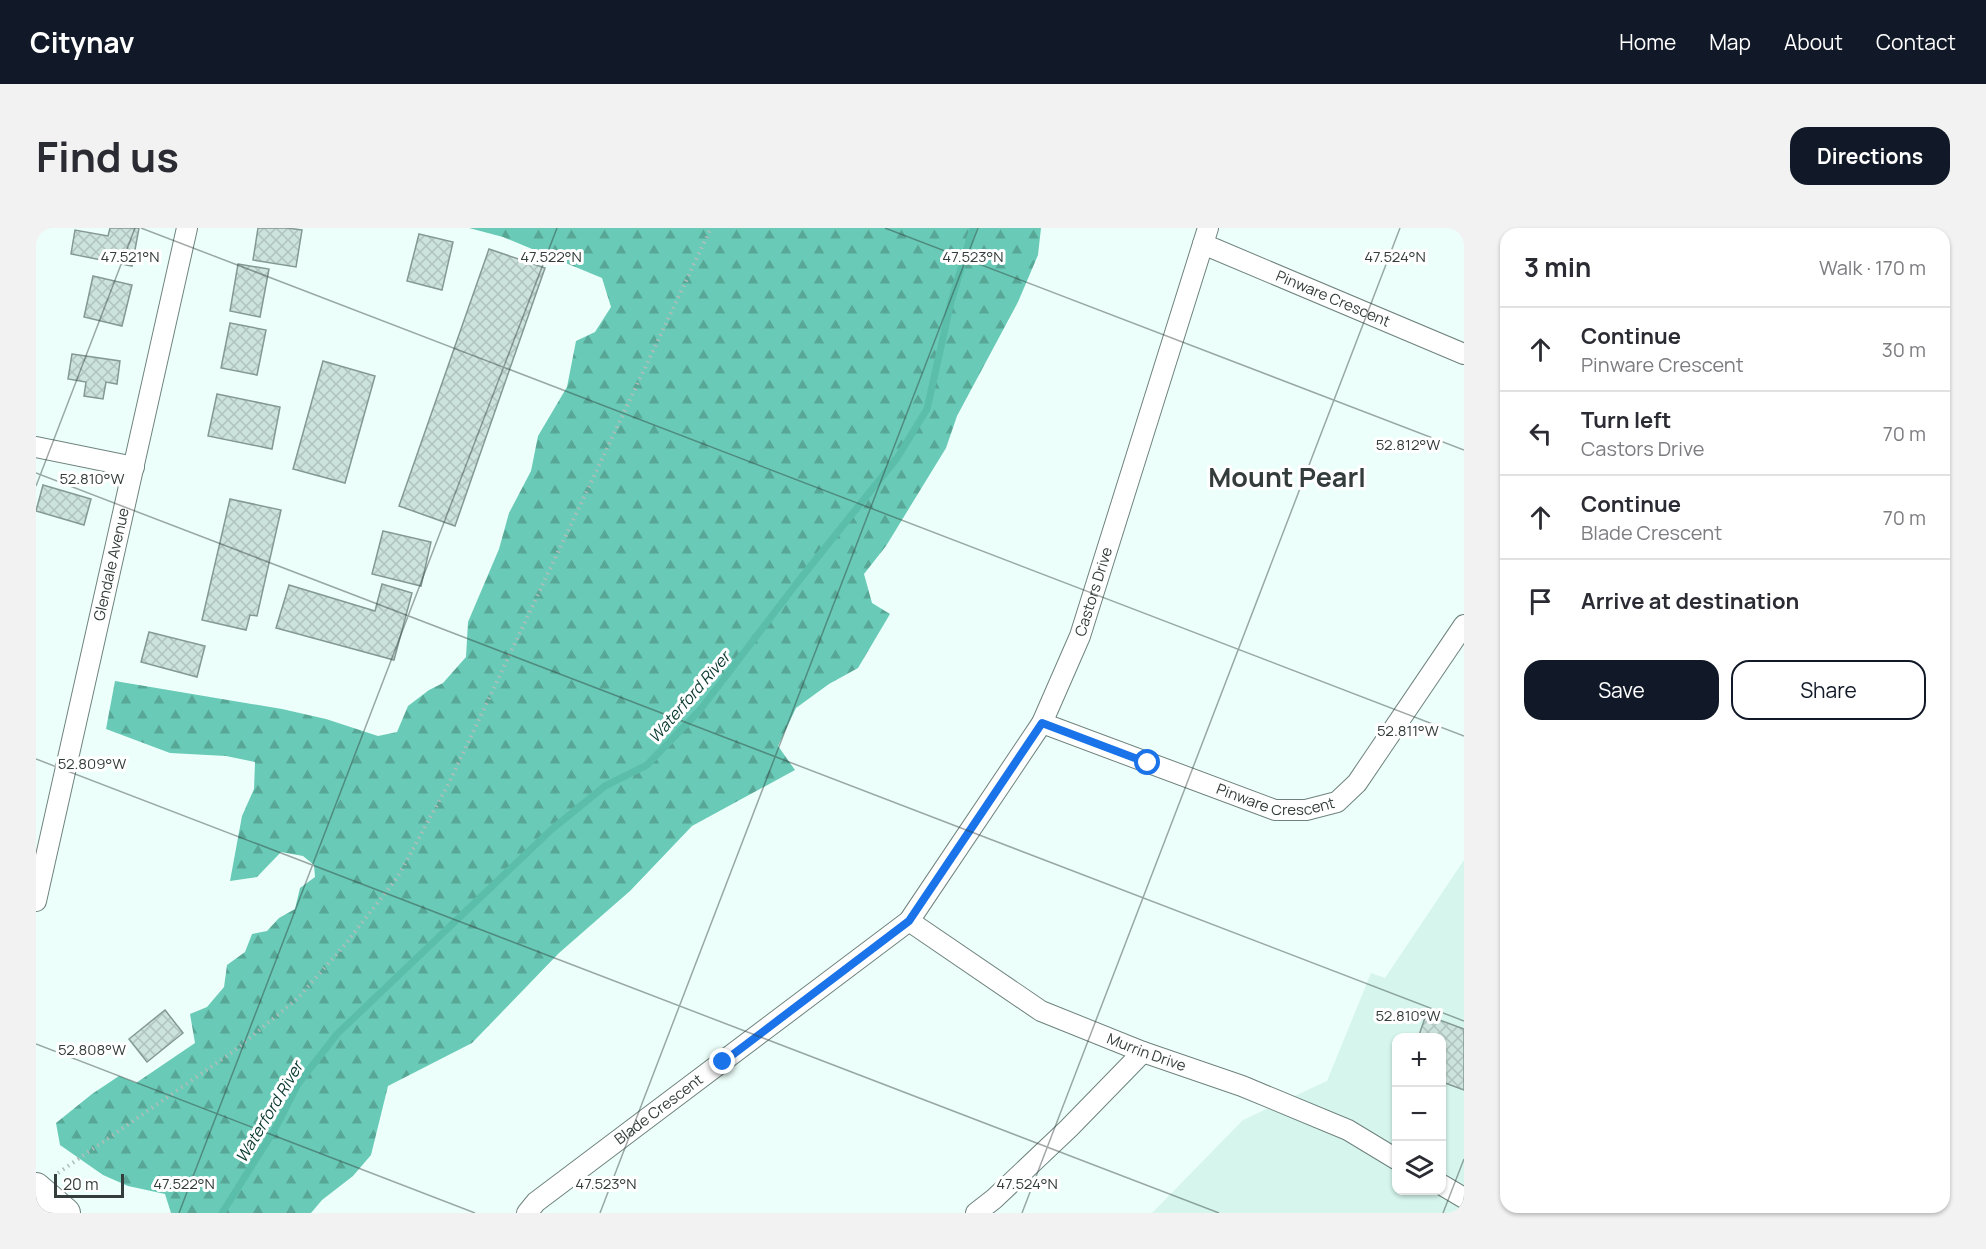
<!DOCTYPE html>
<html lang="en">
<head>
<meta charset="utf-8">
<style>
	body { margin:0; font-family:Manrope,sans-serif; background:#f2f2f3; color:#2b2b33 }
	.controls { position:absolute; right:18px; bottom:18px; display:grid; overflow:hidden; border-radius:12px; box-shadow:0 2px 4px #0004 }
	.controls button { width:54px; height:54px; display:grid; place-items:center; padding:0; border:0; border-bottom:2px solid #e1e1e2; background:#fff; color:#2b2b33; font:30px sans-serif }
	.scale { position:absolute; left:18px; bottom:15px; width:70px; box-sizing:border-box; padding-left:6px; border:3px solid #343d3b; border-top:0; font-size:16px; line-height:21px; white-space:nowrap; color:#343d3b; -webkit-text-stroke:4px #fff; paint-order:stroke }
	.stop { position:absolute; width:18px; height:18px; margin:-14px; border:4px solid #1a73e8; border-radius:50%; background:#fff }
	.stop.end { background:#1a73e8; border-color:#fff; box-shadow:0 2px 6px #0008 }
	.list { margin:0; padding:0; list-style:none }
	h2 { display:flex; justify-content:space-between; align-items:center; height:78px; margin:0; padding:0 24px; font-size:26px }
	h2 small { font-size:20px; font-weight:400; color:#7c7c81 }
	.list li { display:grid; grid-template-columns:39px 1fr auto; gap:18px; align-items:center; box-sizing:border-box; height:84px; padding:0 24px; border-top:2px solid #e1e1e2 }
	.list b { display:block; font-size:22px; white-space:nowrap }
	.list p { margin:0; font-size:20px; white-space:nowrap; color:#7c7c81 }
	.list em { font-size:20px; font-style:normal; color:#7c7c81 }
	.actions { display:flex; gap:12px; padding:18px 24px }
	.actions a { flex:1; padding:14px 0; border:2px solid #111827; border-radius:18px; text-align:center; font-size:21px; color:#111827 }
	.actions .main { background:#111827; color:#fff }
	.icon { flex:none; width:33px; height:33px; fill:none; stroke:currentColor; stroke-width:2; stroke-linecap:round; stroke-linejoin:round }
	.map { position:relative; flex:none; width:1428px; height:985px; overflow:hidden; border-radius:18px }
	header { display:flex; align-items:center; gap:36px; box-sizing:border-box; height:84px; padding:0 30px; background:#111827; color:#fff }
	header strong { font-size:28px }
	nav { display:flex; gap:33px; margin-inline-start:auto; font-size:21px }
	.intro { display:flex; align-items:center; justify-content:space-between; box-sizing:border-box; height:144px; padding:0 36px }
	h1 { margin:0; font-size:42px }
	.button { padding:15px 27px; border-radius:18px; background:#111827; color:#fff; font-size:21px; font-weight:700 }
	main { display:flex; gap:36px; padding:0 36px }
	aside { flex:1; background:#fff; border-radius:18px; box-shadow:0 2px 4px #0004 }
	.map>svg:first-child { display:block }
	.built { fill:#d5f5ed; fill-rule:evenodd }
	.forest { fill:url(#forest-firs) }
	.lines { fill:none; stroke-linecap:round; stroke-linejoin:round }
	.stream { stroke:#5bbeaa; stroke-width:7 }
	.building { fill:url(#building-cross-hatch); stroke:#849993; stroke-width:1.5 }
	.minor-casing { stroke:#6f837e; stroke-width:22 }
	.primary-casing { stroke:#6f837e; stroke-width:32 }
	.path { stroke:#afbeba; stroke-width:4; stroke-dasharray:1.5 4.5; stroke-linecap:butt }
	.minor { stroke:#fff; stroke-width:20 }
	.primary { stroke:#fff; stroke-width:30 }
	.route { stroke:#1a73e8; stroke-width:8 }
	.ticks { fill:none; stroke:#343d3b; stroke-width:1.5; stroke-opacity:0.45 }
	.labels { text-anchor:middle; stroke-width:6; stroke-linejoin:round; paint-order:stroke }
	.street-label { font-size:15px; fill:#343d3b; stroke:#fff }
	.water-label { font-size:16px; font-style:italic; fill:#08382f; stroke:#fff }
	.town-label { font-size:27px; font-weight:bold; fill:#343d3b; stroke:#fff }
	.ticks-label { font-size:15px; text-anchor:middle; fill:#343d3b; stroke:#fff; stroke-width:6; stroke-linejoin:round; paint-order:stroke }
</style>
</head>
<body>
<header>
<strong>Citynav</strong>
<nav><a>Home</a><a>Map</a><a>About</a><a>Contact</a></nav>
</header>
<div class="intro"><h1>Find us</h1><a class="button">Directions</a></div>
<main>
<div class="map">
<svg width="1428" height="985" viewBox="0 0 1428 985">
	<defs>
		<pattern id="forest-firs" width="22" height="20" patternUnits="userSpaceOnUse" patternTransform="scale(1.5)"><rect width="22" height="20" fill="#69cbb7"/><path d="M5 1l3.5 6h-7zM16 11l3.5 6h-7z" fill="#57a696"/></pattern>
		<pattern id="building-cross-hatch" width="8" height="8" patternUnits="userSpaceOnUse" patternTransform="scale(1.5)"><rect width="8" height="8" fill="#cce2dc"/><path d="M0 0l8 8M0 8l8-8" fill="none" stroke="#b0c3be"/></pattern>
	</defs>
	<rect width="100%" height="100%" fill="#edfffa"/>
	<path class="built" d="M1428,632V985H1116L1207,892L1291,853L1335,745L1349,750ZM1360,810H1406V962H1360Z"/>
	<path class="forest" d="M433,0H1005L1002,27L982,74L921,188L910,220L850,318L828,346L836,375L854,386L822,440L793,456L760,480L742,518L759,542L656,598L594,663L523,725L436,815L352,858L335,927L317,948L286,972L275,985H135L129,966L92,958L67,947L24,917L20,895L56,866L83,848L100,855L159,815L154,786L171,779L188,759L191,737L209,724L216,706L231,703L243,690L259,681L264,660L279,649L278,637L267,628L245,624L221,649L194,653L206,588L218,561L219,534L190,528L134,525L70,501L79,453L246,481L290,491L342,508L361,504L372,478L393,462L407,455L430,429L432,394L463,321L473,285L495,243L502,208L531,159L540,113L559,104L575,79L566,50L467,9Z"/>
	<g class="lines">
		<path class="stream" d="M186,985L239,901L262,856L301,806L515,602L569,558L611,537L664,482L761,355L861,230L891,181L915,74L937,0"/>
	</g>
	<path class="building" d="M74,0H103L96,38L35,26L39,2L72,8Z
		M222,0H251L266,2L260,39L217,32Z
		M383,6L417,14L406,62L371,53Z
		M453,21L509,40L419,298L363,278Z
		M202,36L233,41L224,89L194,83Z
		M57,48L96,57L86,98L48,89Z
		M194,95L230,102L221,147L185,140Z
		M36,126L84,133L81,156L70,154L67,171L48,168L50,154L32,151Z
		M287,133L339,148L309,255L257,241Z
		M181,166L244,179L236,221L172,208Z
		M7,257L55,271L48,297L0,283Z
		M194,271L245,282L221,388L214,387L210,402L166,392Z
		M347,303L395,314L385,358L336,346Z
		M346,356L376,365L358,432L240,400L253,357L339,383Z
		M113,404L169,418L161,449L105,434Z
		M129,782L147,805L111,834L93,811Z
		M1390,787L1428,801V862L1409,855L1406,863V810H1382Z"/>
	<g class="lines">
		<defs>
			<g id="minor">
				<path id="s1" d="M1167,16L1428,126"/>
				<path d="M0,219L98,239"/>
				<path id="s2" d="M1006,495L1239,582H1270L1301,574L1321,555L1428,397"/>
				<path id="s3" d="M0,673L151,0"/>
				<path id="s4" d="M873,693L1005,783L1107,824L1206,858L1312,902L1360,931"/>
				<path d="M1406,957L1428,970"/>
				<path id="s5" d="M491,985L500,974L873,693L1006,495L1044,408L1172,0"/>
				<path d="M940,985L958,971L1033,900L1107,824"/>
			</g>
			<path id="primary" d="M0,960L29,985"/>
		</defs>
		<use href="#minor" class="minor-casing"/>
		<use href="#primary" class="primary-casing"/>
		<path class="path" d="M22,945L198,823L262,770L307,719L361,650L413,555L675,0"/>
		<use href="#minor" class="minor"/>
		<use href="#primary" class="primary"/>
	</g>
	<g class="lines">
		<path class="route" d="M687,834L873,693L1006,495L1112,535"/>
	</g>
	<path class="ticks" d="M105,0L1428,508M849,0L1428,222M0,245L1428,793M0,258L99,0M0,531L1183,985M0,816L439,985M143,985L521,0M564,985L942,0M986,985L1364,0M1407,985L1428,931"/>
	<g class="labels">
		<g class="street-label">
			<text dy="5" stroke="none"><textPath href="#s1" startOffset="141">Pinware Crescent</textPath></text>
			<text dy="5" stroke="none"><textPath href="#s3" startOffset="345">Glendale Avenue</textPath></text>
			<text dy="5" stroke="none"><textPath href="#s5" startOffset="861">Castors Drive</textPath></text>
			<text dy="5" stroke="none"><textPath href="#s2" startOffset="248">Pinware Crescent</textPath></text>
			<text dy="5" stroke="none"><textPath href="#s4" startOffset="273">Murrin Drive</textPath></text>
			<text dy="5" stroke="none"><textPath href="#s5" startOffset="168">Blade Crescent</textPath></text>
		</g>
		<g class="water-label">
			<text transform="translate(653 469) rotate(-49)" y="6">Waterford River</text>
			<text transform="translate(233 884) rotate(-59)" y="6">Waterford River</text>
		</g>
		<g class="town-label">
			<text x="1251" y="259">Mount Pearl</text>
		</g>
	</g>
	<g class="ticks-label">
		<text x="94" y="34">47.521°N</text>
		<text x="515" y="34">47.522°N</text>
		<text x="937" y="34">47.523°N</text>
		<text x="1359" y="34">47.524°N</text>
		<text x="1372" y="222">52.812°W</text>
		<text x="56" y="256">52.810°W</text>
		<text x="1372" y="508">52.811°W</text>
		<text x="56" y="541">52.809°W</text>
		<text x="1372" y="793">52.810°W</text>
		<text x="56" y="827">52.808°W</text>
		<text x="148" y="961">47.522°N</text>
		<text x="570" y="961">47.523°N</text>
		<text x="991" y="961">47.524°N</text>
	</g>
</svg>
<div class="controls">
<button>+</button>
<button>−</button>
<button><svg class="icon" aria-label="layers" viewBox="0 0 24 24"><path d="M12 4l9 5-9 5-9-5zM3 14l9 5 9-5"/></svg></button>
</div>
<div class="scale">20 m</div>
<div class="stop" style="left:1112px;top:535px"></div>
<div class="stop end" style="left:687px;top:834px"></div>
</div>
<aside>
<h2>3 min<small>Walk · 170 m</small></h2>
<ul class="list">
<li><svg class="icon" aria-label="ahead" viewBox="0 0 24 24"><path d="M12 20V5M6 11l6-6 6 6"/></svg><div><b>Continue</b><p>Pinware Crescent</p></div><em>30 m</em></li>
<li><svg class="icon" aria-label="left" viewBox="0 0 24 24"><path d="M17 20v-9H6M10 6l-5 5 5 5"/></svg><div><b>Turn left</b><p>Castors Drive</p></div><em>70 m</em></li>
<li><svg class="icon" aria-label="ahead" viewBox="0 0 24 24"><path d="M12 20V5M6 11l6-6 6 6"/></svg><div><b>Continue</b><p>Blade Crescent</p></div><em>70 m</em></li>
<li><svg class="icon" aria-label="arrive" viewBox="0 0 24 24"><path d="M6 21V4h12l-3 4 3 4H6"/></svg><div><b>Arrive at destination</b></div></li>
</ul>
<div class="actions"><a class="main">Save</a><a>Share</a></div>
</aside>
</main>
</body>
</html>
